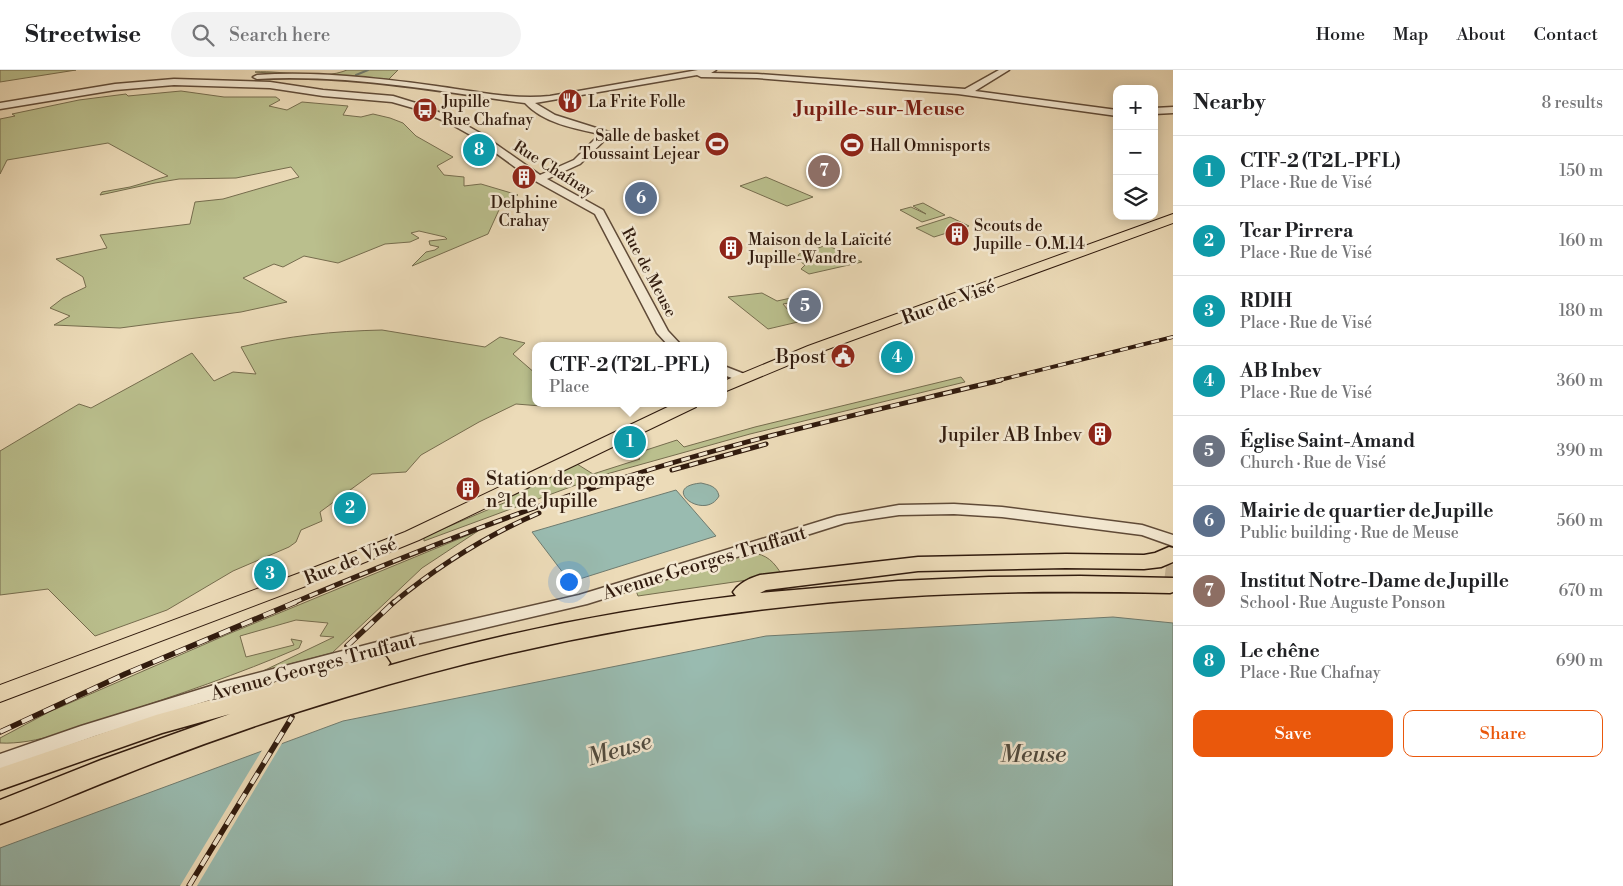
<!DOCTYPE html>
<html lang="en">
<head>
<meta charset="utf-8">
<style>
	body { margin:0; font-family:"Libre Bodoni",serif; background:#f2f2f2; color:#202124 }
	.controls { position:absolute; right:15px; top:15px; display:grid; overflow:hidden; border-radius:10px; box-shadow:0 2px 12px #0003 }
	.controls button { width:45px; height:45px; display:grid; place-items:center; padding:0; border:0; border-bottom:1px solid #e0e0e0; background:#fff; color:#202124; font:25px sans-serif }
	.you { position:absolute; left:568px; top:511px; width:18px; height:18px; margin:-12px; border:4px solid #fff; border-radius:50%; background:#1a73e8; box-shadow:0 0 0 8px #1a73e833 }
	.badge { display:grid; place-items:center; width:32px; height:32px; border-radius:50%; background:#ea580c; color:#fff; font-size:16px; font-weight:700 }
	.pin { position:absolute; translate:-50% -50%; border:2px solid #fff; box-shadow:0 1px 5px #0006 }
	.popup { position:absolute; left:532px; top:272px; width:195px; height:65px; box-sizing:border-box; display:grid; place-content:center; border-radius:10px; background:#fff; filter:drop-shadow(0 1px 4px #0005); font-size:16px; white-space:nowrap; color:#757577 }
	.popup b { font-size:19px; color:#202124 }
	.popup::after { content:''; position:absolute; left:50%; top:100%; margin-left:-10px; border:10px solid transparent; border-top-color:#fff }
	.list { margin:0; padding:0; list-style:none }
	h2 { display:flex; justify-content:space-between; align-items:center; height:65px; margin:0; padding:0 20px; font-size:21px }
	h2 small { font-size:16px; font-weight:400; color:#757577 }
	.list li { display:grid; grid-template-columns:32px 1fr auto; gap:15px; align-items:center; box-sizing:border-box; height:70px; padding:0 20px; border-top:1px solid #e0e0e0 }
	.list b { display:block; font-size:19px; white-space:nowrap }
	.list p { margin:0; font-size:16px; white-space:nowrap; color:#757577 }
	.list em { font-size:16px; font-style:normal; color:#757577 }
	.actions { display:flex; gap:10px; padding:15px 20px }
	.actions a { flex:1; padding:11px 0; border:1px solid #ea580c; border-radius:10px; text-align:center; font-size:18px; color:#ea580c }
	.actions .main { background:#ea580c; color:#fff }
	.icon { flex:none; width:28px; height:28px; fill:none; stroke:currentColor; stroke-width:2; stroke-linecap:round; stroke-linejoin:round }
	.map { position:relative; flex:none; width:1173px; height:816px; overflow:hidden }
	header { display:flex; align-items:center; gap:30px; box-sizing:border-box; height:70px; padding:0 25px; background:#fff; border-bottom:1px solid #e0e0e0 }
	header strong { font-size:24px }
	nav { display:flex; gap:28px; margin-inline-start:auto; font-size:18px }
	.search { width:350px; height:45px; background:#f2f2f2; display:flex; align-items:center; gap:12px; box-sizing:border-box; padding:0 18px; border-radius:28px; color:#757577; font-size:19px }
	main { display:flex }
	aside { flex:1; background:#fff }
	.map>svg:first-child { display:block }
	.green { fill:#babf8d; stroke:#766d4e }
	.water { fill:#99bbb0; stroke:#6f7b6f }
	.pier { fill:#ecdbb8 }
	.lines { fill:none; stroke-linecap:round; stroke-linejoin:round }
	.stream { stroke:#6f7b6f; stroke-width:2 }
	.highway-tunnel { stroke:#c7b596; stroke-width:21; stroke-dasharray:21 11; stroke-linecap:butt }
	.minor-casing { stroke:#604b38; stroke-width:3 }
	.major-casing { stroke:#311b0e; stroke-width:2 }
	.highway-casing { stroke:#311b0e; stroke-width:3 }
	.minor { fill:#f3e8d1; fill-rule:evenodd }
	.major { fill:#ecdbb8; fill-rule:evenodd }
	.highway { fill:#ecdbb8; fill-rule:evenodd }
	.rail-far2-casing { stroke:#311b0e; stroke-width:4 }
	.rail-far1-casing { stroke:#311b0e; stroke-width:5 }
	.rail-casing { stroke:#311b0e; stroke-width:5.5 }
	.rail-far2 { stroke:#f3e8d1; stroke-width:2.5; stroke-dasharray:8; stroke-linecap:butt }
	.rail-far1 { stroke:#f3e8d1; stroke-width:3; stroke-dasharray:9; stroke-linecap:butt }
	.rail { stroke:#f3e8d1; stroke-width:4; stroke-dasharray:12; stroke-linecap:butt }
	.labels { text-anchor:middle; stroke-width:5; stroke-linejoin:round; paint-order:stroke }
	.far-poi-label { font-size:16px; fill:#311b0e; stroke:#f3e8d1; text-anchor:start }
	.far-street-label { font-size:16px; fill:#311b0e; stroke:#f3e8d1 }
	.street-label { font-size:19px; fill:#311b0e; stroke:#f3e8d1 }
	.poi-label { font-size:19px; fill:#311b0e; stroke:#f3e8d1; text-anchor:end }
	.far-district-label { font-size:20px; font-weight:bold; fill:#7a1f14; stroke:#f3e8d1 }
	.near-water-label { font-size:24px; font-style:italic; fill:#504b3f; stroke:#f3e8d1 }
</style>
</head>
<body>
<header>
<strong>Streetwise</strong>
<div class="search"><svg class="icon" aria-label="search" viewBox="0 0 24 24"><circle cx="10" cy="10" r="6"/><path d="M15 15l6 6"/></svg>Search here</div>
<nav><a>Home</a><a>Map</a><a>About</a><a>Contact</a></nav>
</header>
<main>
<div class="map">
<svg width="1173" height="816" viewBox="0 0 1173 816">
	<rect width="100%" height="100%" fill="#ecdbb8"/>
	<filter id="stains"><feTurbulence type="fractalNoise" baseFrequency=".004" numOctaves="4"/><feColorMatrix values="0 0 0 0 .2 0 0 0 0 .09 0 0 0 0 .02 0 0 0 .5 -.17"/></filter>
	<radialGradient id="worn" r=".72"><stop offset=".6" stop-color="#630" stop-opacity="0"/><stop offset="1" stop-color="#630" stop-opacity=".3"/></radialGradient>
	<path class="green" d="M0,0H76L0,12Z
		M347,0H398L387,11L255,2C284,0 321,11 347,0Z
		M181,21L224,27H276L280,30L269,36L287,40L302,32L348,36L343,45L361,47L373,44L390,48L403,53L416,66L453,87L437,96L444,105L464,107V116L481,114L518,125L503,131L488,164L412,196L426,182L435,180L439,177L430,175L429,171L447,169L445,167L419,161L411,163L419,168L410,172L385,174L338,193L304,186L283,197L274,194L243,208L287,232L241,242L120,258L54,255L70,246L50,238L63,228L86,217L83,207L56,189L107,178L100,165L190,154L195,132L223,129L299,107L291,97L236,108L179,109L155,113L100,125L102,122L130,117L168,106L108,73L7,90L0,104V49L15,46L12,44L79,30L126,24L128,26Z
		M766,107L813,127L787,136L740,116Z
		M923,133L945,145L922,152L900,140L911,137L926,144L913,136Z
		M950,147L969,156L934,167L916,158Z
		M827,175L862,192L809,204L801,199L805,195L797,189L799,184Z
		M762,223L777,231L805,225L812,229L783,234L798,252L768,259L728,227Z
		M382,260L485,277L500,267L525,273L513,284L536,304V333H542L541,336L516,334L479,352L421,385L406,402L372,404L320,442L322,451L301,460L296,472L289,477L233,501L167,540L95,566L48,519L0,525V381L79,334L91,338L192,283L214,311L233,302L256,304L241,277C287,266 334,261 382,260Z
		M961,307L965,312L750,364L603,405L424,471V467L506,432L503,429L577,394L593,404L640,389L634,384L677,370L684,377L755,357Z
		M478,461L422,498L332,583L263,601L334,567L320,566L328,553L296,550L240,566L246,587L294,575L291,569L302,571L299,578C239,604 177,625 114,646C80,657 36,675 0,673V668L49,642L226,565Z
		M751,483C767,484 774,492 782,505L638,526L635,518Z"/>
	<path class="water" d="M701,413C709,415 717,416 719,426C705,452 658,417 701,413Z
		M676,420L716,466L570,512L532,462Z
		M1113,547L1173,553V816H0V778L343,651L766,566Z"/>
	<path class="pier" d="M284,670L197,816H180L264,677Z"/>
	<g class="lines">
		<path class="stream" d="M356,5L368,0"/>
		<path class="highway-tunnel" d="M1165,504L1173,505"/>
		<defs>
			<path id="minor" d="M698,0H716L711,3L757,4L965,19L999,0H1009L975,21L1117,40V46L958,24L757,8L701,7L697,5L535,33L555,45L612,63L580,94L547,109L603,140L668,261L682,276H669L657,263L595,144L530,108L474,67L449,53L413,38L392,32L323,26L270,18L174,15L115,20L0,39V33L115,14L174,9L270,12L323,20L393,26L419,34L455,49L480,63L540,105L574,90L600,64C576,59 543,53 525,33C437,21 346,4 257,9L253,7L257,5C316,1 377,8 436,16C474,21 512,30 550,26Z
				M1173,37V43L1154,44V38Z
				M724,296L747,305L749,308L742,312L724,305Z
				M954,434L1002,437L1142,455L1173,465V476L1142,465L1002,447L954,444L899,445L845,453L587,534L408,576L229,624L95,666L0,700V684L81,656L227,611L408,564L579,525L837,446L899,435Z"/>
			<path id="major" d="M1173,144V153L820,282L724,322V311L808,276Z
				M676,333H698L696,337L419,470L319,511L0,632V615L305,501L405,462Z"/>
			<path id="highway" d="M1169,477L1173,478V492L1161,497L1144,499L1066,498L918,501L766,520L760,523L898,511L989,507L1080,506L1173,508V522L1170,523C1079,521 989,521 898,527C711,539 526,572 346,627C269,650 193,677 118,707C79,722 40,740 0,754V730L101,690L230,644L162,663L0,720V698L156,645L377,584L386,587L390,593L388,596C501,563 619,540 736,526L733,522C739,513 750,508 760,505L918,487L1066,484L1144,485L1155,483Z"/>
		</defs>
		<use href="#minor" class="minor-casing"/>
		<use href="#major" class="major-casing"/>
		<use href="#highway" class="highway-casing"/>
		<use href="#minor" class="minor"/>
		<use href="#major" class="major"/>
		<use href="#highway" class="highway"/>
		<defs>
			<path id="rail-far2" d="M996,311L1173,267"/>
			<path id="rail-far1" d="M672,400L766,374
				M293,533C399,488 507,445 617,410C743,369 873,341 1001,310
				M393,533C438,496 485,466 539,443"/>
			<path id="rail" d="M347,576L394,532
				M0,662L125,604L296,532
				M189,816L292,647"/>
		</defs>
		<use href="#rail-far2" class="rail-far2-casing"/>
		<use href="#rail-far1" class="rail-far1-casing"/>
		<use href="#rail" class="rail-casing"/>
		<use href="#rail-far2" class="rail-far2"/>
		<use href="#rail-far1" class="rail-far1"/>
		<use href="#rail" class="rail"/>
	</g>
	<defs>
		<symbol id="restaurant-disc" viewBox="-11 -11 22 22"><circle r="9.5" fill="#8f2418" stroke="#f3e8d1"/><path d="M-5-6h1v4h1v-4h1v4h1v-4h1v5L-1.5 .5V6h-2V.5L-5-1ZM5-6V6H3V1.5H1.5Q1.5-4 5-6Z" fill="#fff"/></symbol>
		<symbol id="bus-disc" viewBox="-11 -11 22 22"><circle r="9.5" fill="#8f2418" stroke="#f3e8d1"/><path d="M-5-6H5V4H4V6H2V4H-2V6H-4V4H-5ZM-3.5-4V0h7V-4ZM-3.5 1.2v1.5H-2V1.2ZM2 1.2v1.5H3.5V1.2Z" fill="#fff"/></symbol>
		<symbol id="stadium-disc" viewBox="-11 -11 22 22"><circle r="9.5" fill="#8f2418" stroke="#f3e8d1"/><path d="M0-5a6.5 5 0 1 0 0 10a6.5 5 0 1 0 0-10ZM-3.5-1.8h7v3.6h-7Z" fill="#fff"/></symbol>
		<symbol id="building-disc" viewBox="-11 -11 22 22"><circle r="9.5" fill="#8f2418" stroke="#f3e8d1"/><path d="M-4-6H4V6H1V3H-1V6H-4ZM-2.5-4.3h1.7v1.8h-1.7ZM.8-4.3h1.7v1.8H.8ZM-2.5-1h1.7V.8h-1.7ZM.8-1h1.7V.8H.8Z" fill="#fff"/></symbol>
		<symbol id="civic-disc" viewBox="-11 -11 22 22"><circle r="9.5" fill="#8f2418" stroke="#f3e8d1"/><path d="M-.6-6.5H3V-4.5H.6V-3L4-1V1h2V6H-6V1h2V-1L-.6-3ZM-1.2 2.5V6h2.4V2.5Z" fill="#fff"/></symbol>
	</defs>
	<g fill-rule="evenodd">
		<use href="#restaurant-disc" x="556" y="17" width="28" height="28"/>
		<use href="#bus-disc" x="411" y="26" width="28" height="28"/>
		<use href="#stadium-disc" x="703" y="60" width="28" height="28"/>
		<use href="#stadium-disc" x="838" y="61" width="28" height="28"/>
		<use href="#building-disc" x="510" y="93" width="28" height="28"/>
		<use href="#building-disc" x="943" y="150" width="28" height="28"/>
		<use href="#building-disc" x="717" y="164" width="28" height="28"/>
		<use href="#civic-disc" x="829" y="272" width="28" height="28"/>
		<use href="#building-disc" x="1086" y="350" width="28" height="28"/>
		<use href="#building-disc" x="454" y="405" width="28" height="28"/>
	</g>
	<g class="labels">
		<g class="far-poi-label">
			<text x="442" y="37">Jupille<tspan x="442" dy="18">Rue Chafnay</tspan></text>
			<text x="588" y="37">La Frite Folle</text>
			<text x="700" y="71" text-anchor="end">Salle de basket<tspan x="700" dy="18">Toussaint Lejear</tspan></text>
			<text x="870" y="81">Hall Omnisports</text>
			<text x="524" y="138" text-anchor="middle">Delphine<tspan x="524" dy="18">Crahay</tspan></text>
			<text x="974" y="161">Scouts de<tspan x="974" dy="18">Jupille - O.M.14</tspan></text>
			<text x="748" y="175">Maison de la Laïcité<tspan x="748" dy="18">Jupille-Wandre</tspan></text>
		</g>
		<g class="far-street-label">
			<text transform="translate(554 98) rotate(32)" y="6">Rue Chafnay</text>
			<text transform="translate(650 202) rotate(62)" y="6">Rue de Meuse</text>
		</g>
		<g class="street-label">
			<text transform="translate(948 231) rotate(-20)" y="7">Rue de Visé</text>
			<text transform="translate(350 490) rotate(-22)" y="7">Rue de Visé</text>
			<text transform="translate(704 492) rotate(-17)" y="7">Avenue Georges Truffaut</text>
			<text transform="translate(313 596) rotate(-15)" y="7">Avenue Georges Truffaut</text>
		</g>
		<g class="poi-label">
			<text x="826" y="293">Bpost</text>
			<text x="1082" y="371">Jupiler AB Inbev</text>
			<text x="486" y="415" text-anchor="start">Station de pompage<tspan x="486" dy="22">n°1 de Jupille</tspan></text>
		</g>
		<g class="far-district-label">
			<text x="880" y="45">Jupille-sur-Meuse</text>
		</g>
		<g class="near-water-label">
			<text transform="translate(619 679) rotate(-16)" y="8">Meuse</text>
			<text x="1033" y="692">Meuse</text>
		</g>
	</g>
	<rect width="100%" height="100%" filter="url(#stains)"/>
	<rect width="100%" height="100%" fill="url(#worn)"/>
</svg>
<div class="controls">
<button>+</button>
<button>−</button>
<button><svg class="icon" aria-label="layers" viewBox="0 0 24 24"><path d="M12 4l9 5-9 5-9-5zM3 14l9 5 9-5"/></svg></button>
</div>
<div class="you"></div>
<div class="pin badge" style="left:630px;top:372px;background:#0f9aa8">1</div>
<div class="popup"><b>CTF-2 (T2L-PFL)</b>Place</div>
<div class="pin badge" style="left:350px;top:438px;background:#0f9aa8">2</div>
<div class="pin badge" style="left:270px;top:504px;background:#0f9aa8">3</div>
<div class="pin badge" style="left:897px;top:287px;background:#0f9aa8">4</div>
<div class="pin badge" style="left:805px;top:236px;background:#6b7280">5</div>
<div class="pin badge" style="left:641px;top:128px;background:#5c6f8a">6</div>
<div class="pin badge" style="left:824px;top:101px;background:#8d6e63">7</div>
<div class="pin badge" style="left:479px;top:80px;background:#0f9aa8">8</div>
</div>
<aside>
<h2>Nearby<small>8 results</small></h2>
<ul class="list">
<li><span class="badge" style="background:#0f9aa8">1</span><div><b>CTF-2 (T2L-PFL)</b><p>Place · Rue de Visé</p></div><em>150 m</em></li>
<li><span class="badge" style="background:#0f9aa8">2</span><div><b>Tcar Pirrera</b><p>Place · Rue de Visé</p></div><em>160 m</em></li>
<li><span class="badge" style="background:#0f9aa8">3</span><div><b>RDIH</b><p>Place · Rue de Visé</p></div><em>180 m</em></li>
<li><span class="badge" style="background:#0f9aa8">4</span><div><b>AB Inbev</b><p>Place · Rue de Visé</p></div><em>360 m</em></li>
<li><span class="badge" style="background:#6b7280">5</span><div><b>Église Saint-Amand</b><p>Church · Rue de Visé</p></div><em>390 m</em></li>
<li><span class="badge" style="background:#5c6f8a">6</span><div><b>Mairie de quartier de Jupille</b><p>Public building · Rue de Meuse</p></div><em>560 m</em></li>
<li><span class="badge" style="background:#8d6e63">7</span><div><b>Institut Notre-Dame de Jupille</b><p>School · Rue Auguste Ponson</p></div><em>670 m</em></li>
<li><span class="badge" style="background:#0f9aa8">8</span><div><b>Le chêne</b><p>Place · Rue Chafnay</p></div><em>690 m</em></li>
</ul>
<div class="actions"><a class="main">Save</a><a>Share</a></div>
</aside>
</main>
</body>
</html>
